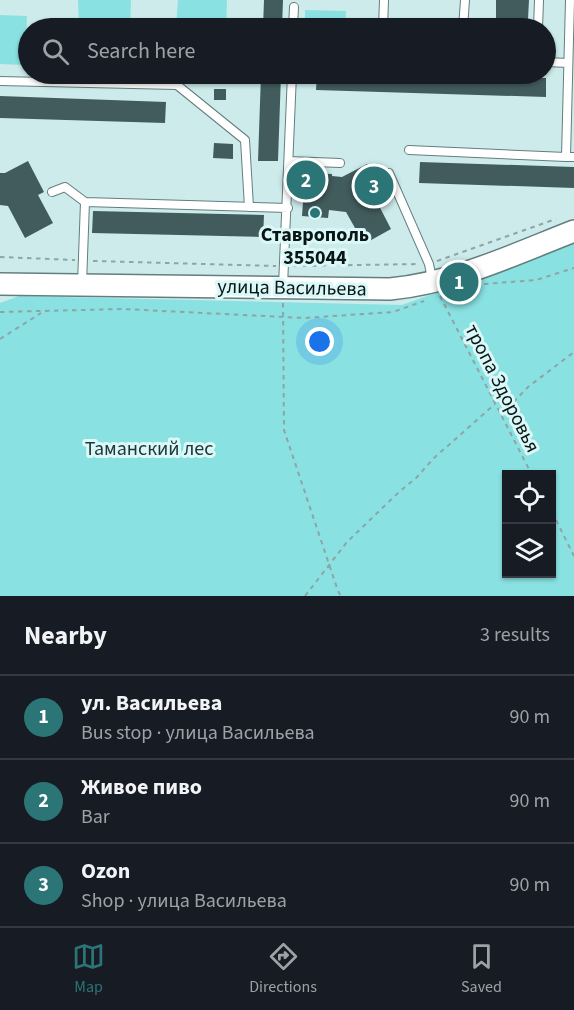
<!DOCTYPE html>
<html lang="en">
<head>
<meta charset="utf-8">
<style>
	body { margin:0; font-family:"Source Sans 3",sans-serif; background:#242831; color:#f1f3f6 }
	.controls { position:absolute; right:18px; bottom:18px; display:grid; overflow:hidden; border-radius:0px; box-shadow:0 2px 4px #0004 }
	.controls button { width:54px; height:54px; display:grid; place-items:center; padding:0; border:0; border-bottom:2px solid #363941; background:#171b24; color:#f1f3f6; font:30px sans-serif }
	.you { position:absolute; left:320px; top:342px; width:21px; height:21px; margin:-15px; border:4px solid #fff; border-radius:50%; background:#1a73e8; box-shadow:0 0 0 9px #1a73e833 }
	.badge { display:grid; place-items:center; width:39px; height:39px; border-radius:50%; background:#2b7576; color:#fff; font-size:20px; font-weight:700 }
	.pin { position:absolute; translate:-50% -50%; border:3px solid #fff; box-shadow:0 2px 6px #0006 }
	.list { margin:0; padding:0; list-style:none }
	h2 { display:flex; justify-content:space-between; align-items:center; height:78px; margin:0; padding:0 24px; font-size:26px }
	h2 small { font-size:20px; font-weight:400; color:#9ea1a6 }
	.list li { display:grid; grid-template-columns:39px 1fr auto; gap:18px; align-items:center; box-sizing:border-box; height:84px; padding:0 24px; border-top:2px solid #363941 }
	.list b { display:block; font-size:22px; white-space:nowrap }
	.list p { margin:0; font-size:20px; white-space:nowrap; color:#9ea1a6 }
	.list em { font-size:20px; font-style:normal; color:#9ea1a6 }
	.icon { flex:none; width:33px; height:33px; fill:none; stroke:currentColor; stroke-width:2; stroke-linecap:round; stroke-linejoin:round }
	.map { position:relative; flex:none; width:574px; height:596px; overflow:hidden }
	.search { position:absolute; background:#171b24; box-shadow:0 2px 4px #0004; left:18px; right:18px; top:18px; height:66px; display:flex; align-items:center; gap:15px; box-sizing:border-box; padding:0 21px; border-radius:33px; color:#9ea1a6; font-size:22px }
	.sheet { height:330px; background:#171b24 }
	nav { display:flex; justify-content:space-around; align-items:center; box-sizing:border-box; height:84px; border-top:2px solid #363941; background:#171b24; font-size:16px; color:#9ea1a6 }
	nav a { display:grid; justify-items:center; gap:3px }
	nav .on { color:#2b7576 }
	.map>svg:first-child { display:block }
	.green { fill:#89e1e2; fill-rule:evenodd }
	.building { fill:#425c5d }
	.lines { fill:none; stroke-linecap:round; stroke-linejoin:round }
	.lane-casing { stroke:#637e7e; stroke-width:10 }
	.secondary-casing { stroke:#637e7e; stroke-width:24 }
	.path { stroke:#8ea5a5; stroke-width:2; stroke-dasharray:4.5 4.5; stroke-linecap:butt }
	.lane { stroke:#fff; stroke-width:8 }
	.secondary { stroke:#fff; stroke-width:21 }
	.poi-dot { fill:#2b7576; stroke:#daf8f8; stroke-width:2 }
	.labels { text-anchor:middle; stroke-width:6; stroke-linejoin:round; paint-order:stroke }
	.poi-label { font-size:20px; font-weight:bold; fill:#0a1515; stroke:#daf8f8 }
	.street-label { font-size:20px; fill:#0a1515; stroke:#daf8f8 }
	.park-label { font-size:20px; fill:#203839; stroke:#daf8f8 }
</style>
</head>
<body>
<div class="map">
<svg width="574" height="596" viewBox="0 0 574 596">
	<rect width="100%" height="100%" fill="#cdebeb"/>
	<path class="green" d="M78,0H131L130,28H79Z
		M178,0H227L226,28H176Z
		M305,10L346,11L345,28H305Z
		M0,15L27,16L25,65L0,64Z
		M574,243V596H0V303L19,296L402,305ZM506,475H552V574H506Z"/>
	<path class="building" d="M264,0H283L282,28H263Z
		M496,0H529L528,19L496,18Z
		M261,74H281L278,161H258Z
		M317,74H415L546,78V97L316,90Z
		M214,89H226V100H214Z
		M0,96L166,102L165,123L0,118Z
		M214,143L233,144V159L213,158Z
		M28,161L44,192L38,195L53,223L25,238L8,206L0,205V173H5Z
		M420,162L574,167V188L419,183Z
		M367,164L383,194L375,198L391,229L364,244L346,212L329,210L328,218L302,216L305,173L332,174V176L342,177Z
		M93,211L264,215L263,237L92,233Z"/>
	<g class="lines">
		<defs>
			<path id="lane" d="M465,0L463,28H533
				M570,0L566,157H574
				M293,28L294,7
				M383,28L384,0
				M538,28L539,0
				M546,62L568,63
				M0,81L177,85L245,140L249,207
				M409,150L566,157
				M289,161L340,163
				M389,173L429,264L432,279
				M52,192L65,187L85,202
				M82,284L85,202L288,208
				M283,286L292,74"/>
			<path id="secondary" d="M0,284L390,289C454,283 515,254 574,231"/>
		</defs>
		<use href="#lane" class="lane-casing"/>
		<use href="#secondary" class="secondary-casing"/>
		<path class="path" d="M0,257L75,260
			M93,261L276,266
			M437,261L556,219
			M294,266L420,264
			M484,284L536,280L574,268
			M440,296L532,475
			M283,303L284,430L338,591L341,596
			M0,312L123,309L304,318L393,312L424,301
			M0,339L41,313
			M501,415L528,387L574,352
			M552,512L574,556
			M305,596L347,542L399,492L416,478L434,458L495,404"/>
		<use href="#lane" class="lane"/>
		<use href="#secondary" class="secondary"/>
	</g>
	<circle class="poi-dot" cx="315" cy="213" r="6"/>
	<g class="labels">
		<g class="poi-label">
			<text x="315" y="241">Ставрополь<tspan x="315" dy="23">355044</tspan></text>
		</g>
		<g class="street-label">
			<text transform="translate(292 287) rotate(1)" y="7">улица Васильева</text>
			<text transform="translate(503 388) rotate(63)" y="7">тропа Здоровья</text>
		</g>
		<g class="park-label">
			<text x="149" y="455">Таманский лес</text>
		</g>
	</g>
</svg>
<div class="controls">
<button><svg class="icon" aria-label="locate" viewBox="0 0 24 24"><circle cx="12" cy="12" r="6"/><path d="M12 2v4M12 18v4M2 12h4M18 12h4"/></svg></button>
<button><svg class="icon" aria-label="layers" viewBox="0 0 24 24"><path d="M12 4l9 5-9 5-9-5zM3 14l9 5 9-5"/></svg></button>
</div>
<div class="you"></div>
<div class="pin badge" style="left:459px;top:282px">1</div>
<div class="pin badge" style="left:306px;top:180px">2</div>
<div class="pin badge" style="left:374px;top:186px">3</div>
<div class="search"><svg class="icon" aria-label="search" viewBox="0 0 24 24"><circle cx="10" cy="10" r="6"/><path d="M15 15l6 6"/></svg>Search here</div>
</div>
<section class="sheet">
<h2>Nearby<small>3 results</small></h2>
<ul class="list">
<li><span class="badge">1</span><div><b>ул. Васильева</b><p>Bus stop · улица Васильева</p></div><em>90 m</em></li>
<li><span class="badge">2</span><div><b>Живое пиво</b><p>Bar</p></div><em>90 m</em></li>
<li><span class="badge">3</span><div><b>Ozon</b><p>Shop · улица Васильева</p></div><em>90 m</em></li>
</ul>
</section>
<nav>
<a class="on"><svg class="icon" aria-label="map" viewBox="0 0 24 24"><path d="M3 6l6-2 6 2 6-2v14l-6 2-6-2-6 2zM9 4v14M15 6v14"/></svg>Map</a>
<a><svg class="icon" aria-label="directions" viewBox="0 0 24 24"><path d="M12 3l9 9-9 9-9-9zM9 14v-3h6M13 9l2 2-2 2"/></svg>Directions</a>
<a><svg class="icon" aria-label="saved" viewBox="0 0 24 24"><path d="M7 4h10v16l-5-4-5 4z"/></svg>Saved</a>
</nav>
</body>
</html>
